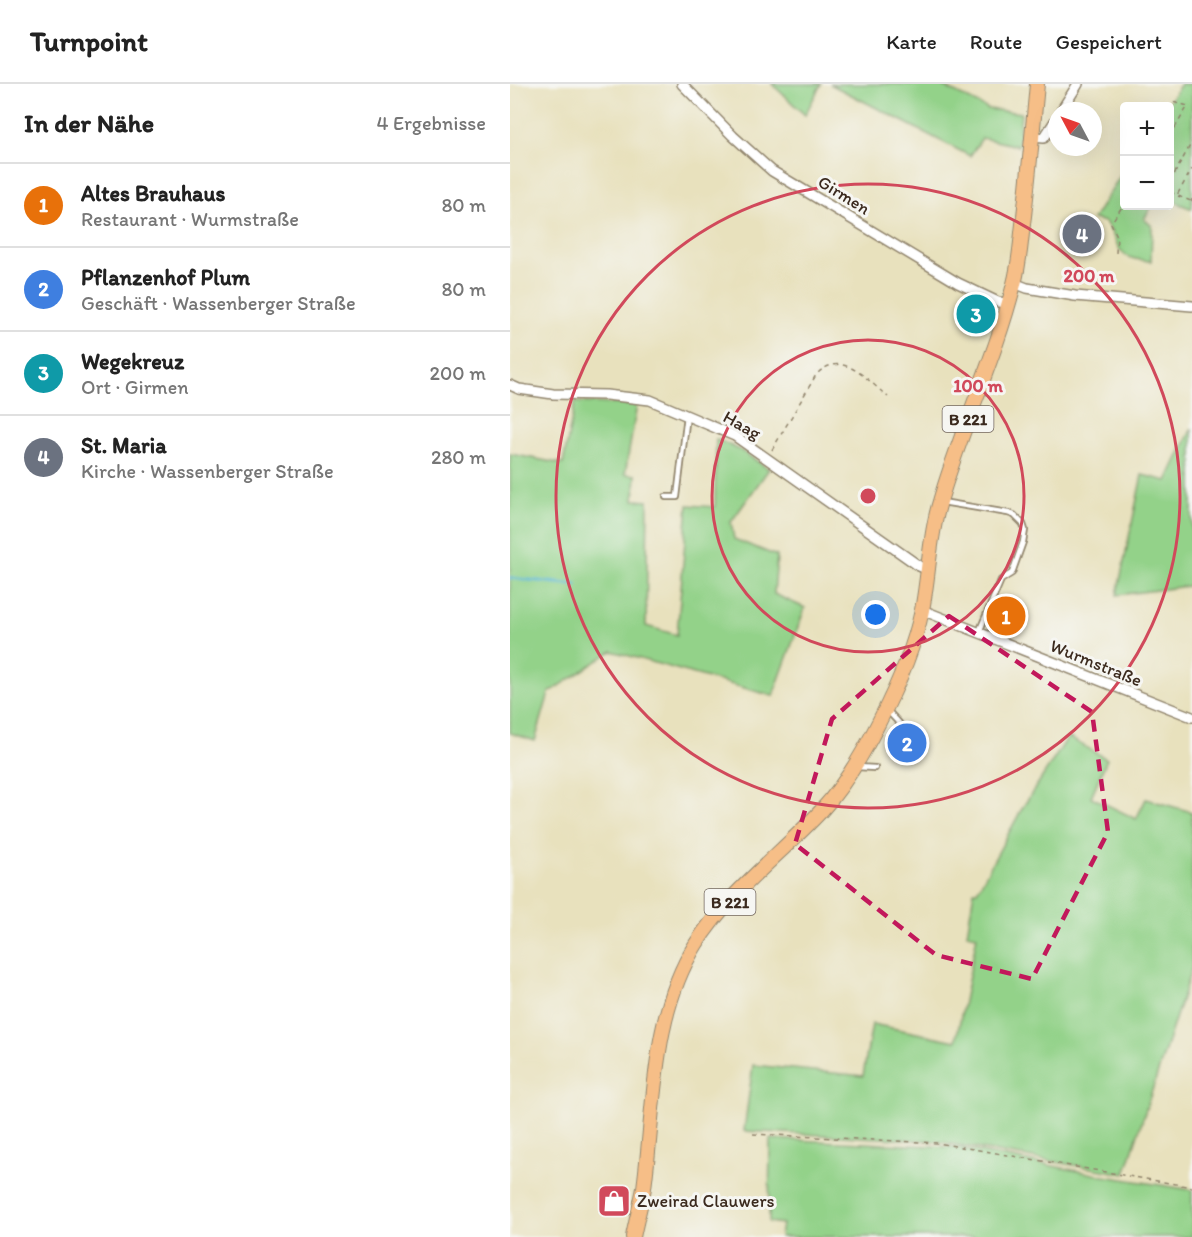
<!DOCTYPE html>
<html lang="de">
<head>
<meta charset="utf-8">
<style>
	body { margin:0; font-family:Itim,sans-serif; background:#f6f6f6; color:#222 }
	.controls { position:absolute; right:18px; top:18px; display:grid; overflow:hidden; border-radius:6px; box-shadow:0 6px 24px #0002 }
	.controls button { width:54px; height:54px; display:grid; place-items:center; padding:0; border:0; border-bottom:2px solid #e0e0e0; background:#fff; color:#222; font:30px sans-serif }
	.compass { position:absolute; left:538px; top:18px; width:54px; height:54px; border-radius:50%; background:#fff; box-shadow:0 6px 24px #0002; rotate:311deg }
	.you { position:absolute; left:366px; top:531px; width:21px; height:21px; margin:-15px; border:4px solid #fff; border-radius:50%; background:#1a73e8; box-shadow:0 0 0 9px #1a73e833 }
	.badge { display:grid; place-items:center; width:39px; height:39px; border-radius:50%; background:#d93025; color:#fff; font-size:20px; font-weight:700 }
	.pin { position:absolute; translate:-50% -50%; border:3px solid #fff; box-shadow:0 2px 6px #0006 }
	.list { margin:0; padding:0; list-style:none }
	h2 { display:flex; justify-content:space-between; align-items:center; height:78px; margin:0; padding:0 24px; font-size:26px }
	h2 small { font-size:20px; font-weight:400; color:#767676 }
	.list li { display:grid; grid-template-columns:39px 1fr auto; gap:18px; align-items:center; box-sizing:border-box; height:84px; padding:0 24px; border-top:2px solid #e0e0e0 }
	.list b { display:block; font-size:22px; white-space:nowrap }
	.list p { margin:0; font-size:20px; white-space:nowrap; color:#767676 }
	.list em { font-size:20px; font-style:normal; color:#767676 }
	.map { position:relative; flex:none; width:682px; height:1153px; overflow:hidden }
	header { display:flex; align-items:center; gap:36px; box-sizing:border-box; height:84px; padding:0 30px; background:#fff; border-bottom:2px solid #e0e0e0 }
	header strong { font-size:28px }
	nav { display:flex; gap:33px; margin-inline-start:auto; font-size:21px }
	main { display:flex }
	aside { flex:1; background:#fff }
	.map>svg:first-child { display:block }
	.green { fill:#93d289; stroke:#677e54; stroke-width:1.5 }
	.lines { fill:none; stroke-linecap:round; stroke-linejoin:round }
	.stream { stroke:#53b5d2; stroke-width:3 }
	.service-casing { stroke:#92866e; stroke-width:8 }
	.minor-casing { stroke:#92866e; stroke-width:12 }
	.primary-casing { stroke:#92866e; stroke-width:16 }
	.path { stroke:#92866e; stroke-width:1.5; stroke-dasharray:4.5 4.5; stroke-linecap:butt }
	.service { stroke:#fff; stroke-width:4.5 }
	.minor { stroke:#fff; stroke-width:9 }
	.primary { stroke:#f6be87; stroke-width:14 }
	.marked { fill:none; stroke:#c2185b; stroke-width:4.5; stroke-dasharray:12 8; stroke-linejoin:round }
	.ring { fill:none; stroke:#d1495b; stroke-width:3 }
	.labels { text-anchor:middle; stroke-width:6; stroke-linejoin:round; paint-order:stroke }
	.shield { fill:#f6f6f2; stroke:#73675e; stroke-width:1.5 }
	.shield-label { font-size:16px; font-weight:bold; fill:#3b2a1e }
	.street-label { font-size:18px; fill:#3b2a1e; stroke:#f6f6f2 }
	.poi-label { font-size:18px; fill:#3b2a1e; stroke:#f6f6f2; text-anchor:start }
	.centre { fill:#d1495b; stroke:#f6f6f2; stroke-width:3 }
	.ring-label { font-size:18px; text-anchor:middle; font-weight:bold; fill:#d1495b; stroke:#f6f6f2; stroke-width:6; stroke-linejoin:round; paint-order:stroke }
</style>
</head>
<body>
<header>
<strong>Turnpoint</strong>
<nav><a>Karte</a><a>Route</a><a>Gespeichert</a></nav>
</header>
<main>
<aside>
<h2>In der Nähe<small>4 Ergebnisse</small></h2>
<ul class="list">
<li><span class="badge" style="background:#e8710a">1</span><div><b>Altes Brauhaus</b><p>Restaurant · Wurmstraße</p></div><em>80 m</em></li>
<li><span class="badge" style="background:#3f7fe0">2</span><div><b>Pflanzenhof Plum</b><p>Geschäft · Wassenberger Straße</p></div><em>80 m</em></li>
<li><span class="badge" style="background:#0f9aa8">3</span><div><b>Wegekreuz</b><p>Ort · Girmen</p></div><em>200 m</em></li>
<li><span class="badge" style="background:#6b7280">4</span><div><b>St. Maria</b><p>Kirche · Wassenberger Straße</p></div><em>280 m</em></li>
</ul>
</aside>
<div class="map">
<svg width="682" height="1153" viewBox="0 0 682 1153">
	<rect width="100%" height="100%" fill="#f6f6f2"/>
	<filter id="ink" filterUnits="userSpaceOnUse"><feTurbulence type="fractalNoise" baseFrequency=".0167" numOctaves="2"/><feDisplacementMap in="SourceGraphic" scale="12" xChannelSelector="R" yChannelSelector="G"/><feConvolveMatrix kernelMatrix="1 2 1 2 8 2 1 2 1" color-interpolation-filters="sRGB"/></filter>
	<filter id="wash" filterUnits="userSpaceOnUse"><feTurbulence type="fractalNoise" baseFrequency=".008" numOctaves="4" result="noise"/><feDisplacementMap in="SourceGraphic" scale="24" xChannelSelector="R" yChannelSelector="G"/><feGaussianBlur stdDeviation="1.35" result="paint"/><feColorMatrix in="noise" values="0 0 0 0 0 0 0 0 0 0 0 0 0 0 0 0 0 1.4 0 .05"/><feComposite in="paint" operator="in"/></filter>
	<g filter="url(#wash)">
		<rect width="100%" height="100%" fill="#e8e1bd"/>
		<path class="green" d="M262,0H311L295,31Z
			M320,0H429L478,25L511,29L508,62L472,54L460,72Z
			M671,0H682V125L660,116V22H656Z
			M614,86V122H642L634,135L642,142L641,177C602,175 613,163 595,138L583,135Z
			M65,318L127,321L115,390L126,391L124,416L138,417L136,542L167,551L178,421L205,423L206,355L230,366L259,385L221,438L224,455L267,472L264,510L295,524L263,612L102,567L39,609L25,657L0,649V370L53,380Z
			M682,344V503L678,502L607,511L632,391L657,397Z
			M558,653L597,675L581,713L626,735L636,715L682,728V883L615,1090L424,1057L234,1047L243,981L353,992L362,940L446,957L467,852L457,850L464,807H467L513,723Z
			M260,1055L445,1063L594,1092L682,1106V1153H270L272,1140L259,1138Z"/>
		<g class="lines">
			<path class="stream" d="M0,494L66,501"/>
		</g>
	</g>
	<g filter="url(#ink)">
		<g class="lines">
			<defs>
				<path id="service" d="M156,413H167L177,331
					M432,418L498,429L504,431L513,440L515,446L513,458L502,489L491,496L469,548
					M377,626L389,639
					M347,683L365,684"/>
				<path id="minor" d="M172,0L223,52L262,87L448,199L488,218L499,219
					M551,27L568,0
					M522,53L534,54L547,34
					M504,199L517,204L565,212L682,222
					M0,301L9,305L43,310L96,311L140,316L225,352L409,482L418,486
					M412,526L682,633"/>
				<path id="primary" d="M123,1153C126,1137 131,1120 134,1104C145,1022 141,932 186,860C218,809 270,771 311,727C335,701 353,670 369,638C387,603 404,565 412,526C419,491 419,455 429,421C450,346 485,276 504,200C510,178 511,154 514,132C519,88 523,44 527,0"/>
			</defs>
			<use href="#service" class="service-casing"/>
			<use href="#minor" class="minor-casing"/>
			<use href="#primary" class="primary-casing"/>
			<path class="path" d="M660,52L678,22L663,18
				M660,98L682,58
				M660,108L667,111L682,85
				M668,112L681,117
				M682,115V118
				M606,169L607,152L601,139L614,120
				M262,366L306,291C332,264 356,295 378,313
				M243,1050L428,1059L682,1103"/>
			<use href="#service" class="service"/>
			<use href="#minor" class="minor"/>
			<use href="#primary" class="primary"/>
		</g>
	</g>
	<path class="marked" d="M439,532L582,628L598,748L522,895L426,871L285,760L322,635Z"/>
	<g class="ring">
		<circle cx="358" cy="412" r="156"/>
		<circle cx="358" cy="412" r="312"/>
	</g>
	<defs>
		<symbol id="shop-square" viewBox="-11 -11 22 22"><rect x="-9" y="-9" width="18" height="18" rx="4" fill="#d1495b" stroke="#f6f6f2"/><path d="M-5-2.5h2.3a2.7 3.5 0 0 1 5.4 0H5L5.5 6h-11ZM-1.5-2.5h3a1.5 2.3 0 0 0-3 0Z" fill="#fff"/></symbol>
	</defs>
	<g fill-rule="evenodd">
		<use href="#shop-square" x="85" y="1098" width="38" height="38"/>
	</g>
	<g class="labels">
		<g class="shield">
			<rect x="432.5" y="322" width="51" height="26" rx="4.5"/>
			<rect x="194.5" y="805" width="51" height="26" rx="4.5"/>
		</g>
		<g class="shield-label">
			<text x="458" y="341">B 221</text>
			<text x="220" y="824">B 221</text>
		</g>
		<g class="street-label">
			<text transform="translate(334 111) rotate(32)" y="6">Girmen</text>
			<text transform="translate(232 341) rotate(29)" y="6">Haag</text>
			<text transform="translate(586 579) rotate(22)" y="6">Wurmstraße</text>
		</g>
		<g class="poi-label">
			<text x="127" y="1123">Zweirad Clauwers</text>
		</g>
	</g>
	<circle cx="358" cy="412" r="9" class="centre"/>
	<g class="ring-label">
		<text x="579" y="198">200 m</text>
		<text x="468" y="308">100 m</text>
	</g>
</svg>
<div class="controls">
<button>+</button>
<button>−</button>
</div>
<svg class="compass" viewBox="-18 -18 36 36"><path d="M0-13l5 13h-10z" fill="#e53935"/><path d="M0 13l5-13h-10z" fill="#767676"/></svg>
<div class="you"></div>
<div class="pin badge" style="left:496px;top:532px;background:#e8710a">1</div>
<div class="pin badge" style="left:397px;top:659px;background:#3f7fe0">2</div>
<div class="pin badge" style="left:466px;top:230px;background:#0f9aa8">3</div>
<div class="pin badge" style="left:572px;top:150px;background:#6b7280">4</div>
</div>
</main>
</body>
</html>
